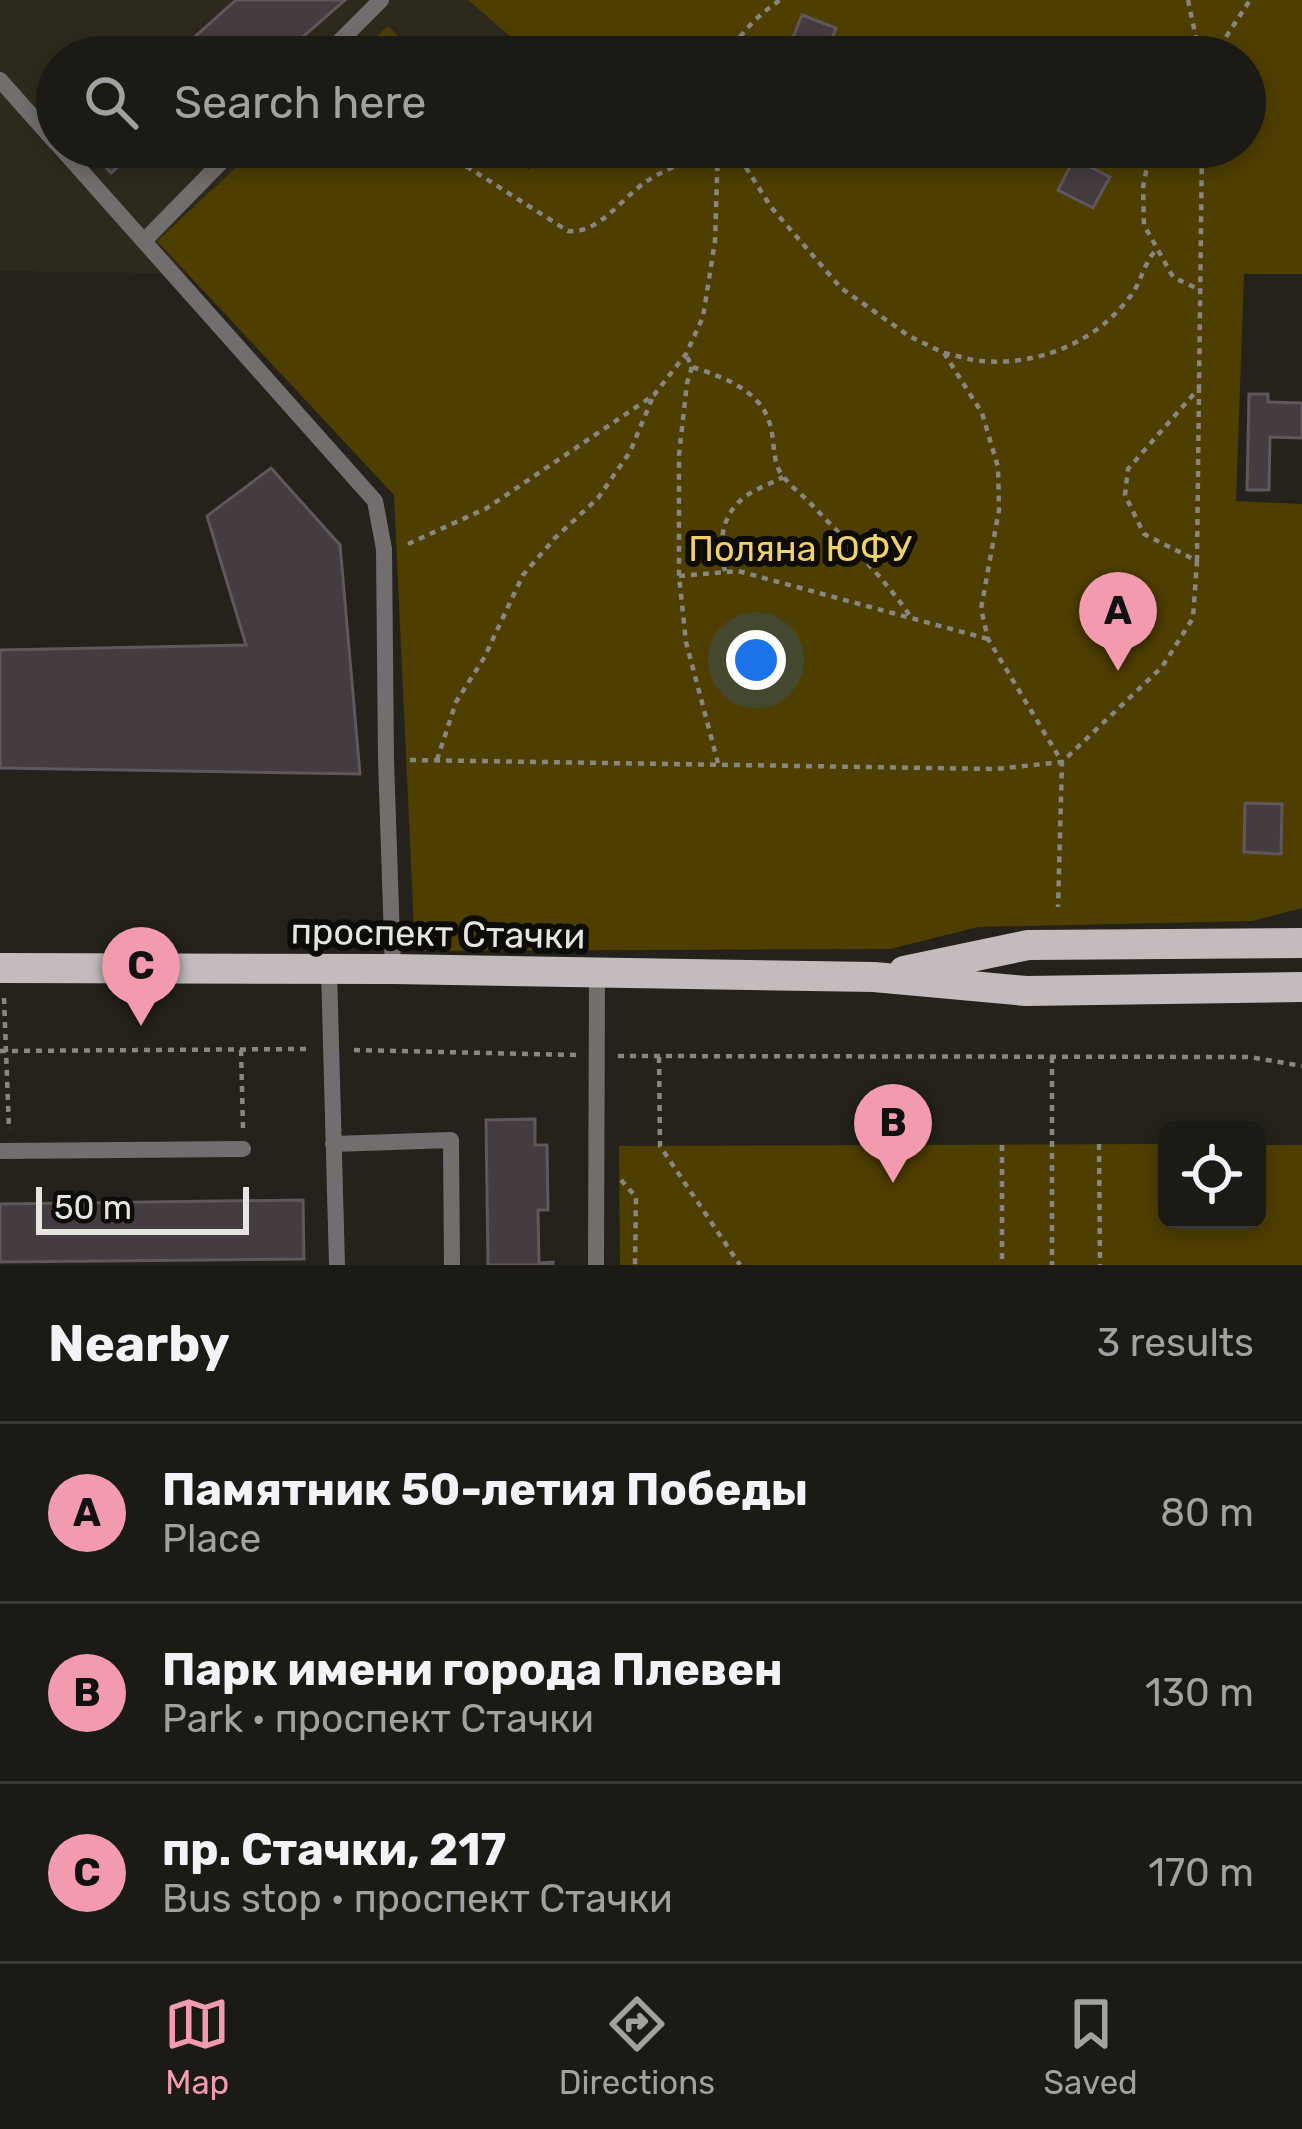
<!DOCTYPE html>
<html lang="en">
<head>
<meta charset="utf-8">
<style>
	body { margin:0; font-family:Rubik,sans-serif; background:#24231d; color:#f1f3f6 }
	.controls { position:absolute; right:36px; bottom:36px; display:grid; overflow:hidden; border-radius:18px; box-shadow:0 6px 18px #0003 }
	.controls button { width:108px; height:108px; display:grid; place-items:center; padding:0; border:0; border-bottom:3px solid #393834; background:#1b1a14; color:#f1f3f6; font:60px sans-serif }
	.scale { position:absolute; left:36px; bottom:30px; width:213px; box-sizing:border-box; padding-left:12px; border:6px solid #e6e5e0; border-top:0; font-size:33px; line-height:42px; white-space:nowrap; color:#e6e5e0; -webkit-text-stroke:9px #0d0c09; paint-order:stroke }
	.you { position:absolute; left:756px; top:660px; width:42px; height:42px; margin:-30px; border:9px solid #fff; border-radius:50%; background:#1a73e8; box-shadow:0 0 0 18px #1a73e833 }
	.badge { display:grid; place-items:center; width:78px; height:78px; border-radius:50%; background:#f29aae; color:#111; font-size:39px; font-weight:700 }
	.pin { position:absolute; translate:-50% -99px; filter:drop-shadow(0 3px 6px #0008) }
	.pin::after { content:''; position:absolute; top:63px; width:42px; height:36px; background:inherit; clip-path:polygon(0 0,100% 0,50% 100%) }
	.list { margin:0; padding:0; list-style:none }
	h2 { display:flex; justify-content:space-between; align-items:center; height:156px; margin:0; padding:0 48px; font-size:51px }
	h2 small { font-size:39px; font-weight:400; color:#a0a1a0 }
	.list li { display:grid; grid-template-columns:78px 1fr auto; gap:36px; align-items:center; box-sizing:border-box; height:180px; padding:0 48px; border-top:3px solid #393834 }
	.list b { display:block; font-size:45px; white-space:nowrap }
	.list p { margin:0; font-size:39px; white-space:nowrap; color:#a0a1a0 }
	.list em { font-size:39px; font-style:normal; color:#a0a1a0 }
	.icon { flex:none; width:66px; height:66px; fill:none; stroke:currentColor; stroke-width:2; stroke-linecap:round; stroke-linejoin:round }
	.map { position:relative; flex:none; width:1302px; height:1265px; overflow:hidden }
	.search { position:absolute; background:#1b1a14; box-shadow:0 6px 18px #0003; left:36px; right:36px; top:36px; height:132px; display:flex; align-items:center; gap:30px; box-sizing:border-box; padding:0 42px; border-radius:66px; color:#a0a1a0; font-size:45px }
	.sheet { height:696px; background:#1b1a14 }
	nav { display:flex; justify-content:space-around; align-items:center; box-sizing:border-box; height:168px; border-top:3px solid #393834; background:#1b1a14; font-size:33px; color:#a0a1a0 }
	nav a { display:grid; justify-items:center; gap:6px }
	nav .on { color:#f29aae }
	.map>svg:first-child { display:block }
	.built { fill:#2d291c }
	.green { fill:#4e3e00 }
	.building { fill:#443c40; stroke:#5f575b; stroke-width:3 }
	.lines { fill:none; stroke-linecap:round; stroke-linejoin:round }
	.path { stroke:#878680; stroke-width:4.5; stroke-dasharray:6 6; stroke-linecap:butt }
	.lane { stroke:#726e6e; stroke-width:16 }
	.primary { stroke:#c4bbbc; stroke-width:30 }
	.labels { text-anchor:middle; stroke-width:12; stroke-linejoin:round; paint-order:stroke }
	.park-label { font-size:36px; fill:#f0d16e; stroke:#0d0c09 }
	.street-label { font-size:36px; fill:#e6e5e0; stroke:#0d0c09 }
</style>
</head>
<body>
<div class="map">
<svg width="1302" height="1265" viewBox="0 0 1302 1265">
	<rect width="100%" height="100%" fill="#24221b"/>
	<path class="built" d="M0,0H1302L1245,57H57V147H930L452,277L0,271Z"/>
	<path class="green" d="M468,0H1302V274H1244L1236,501L1302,504V908L1252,921L978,927L890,949L415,951L394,495L157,241L258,147H506L529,170L553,147H1245V57H534Z
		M388,26L419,57H354Z
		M1167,1144V1220H1257V1145H1302V1265H620L619,1146Z"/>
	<path class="building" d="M236,0H345L280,57H172Z
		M802,15L836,28L825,57H785Z
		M102,147H141L111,173L94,154Z
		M141,147H179L158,166Z
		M1074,159L1110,177L1093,208L1058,190Z
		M1249,394H1268V402L1302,403V438L1270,437L1269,490H1247Z
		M271,468L340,545L360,774L0,768V650L246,645L207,516Z
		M1245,803L1282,804L1281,854L1244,852Z
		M535,1119V1145H547L548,1210H538L539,1263L553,1262V1265H488L486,1120Z
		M303,1200L304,1259L0,1262V1204Z"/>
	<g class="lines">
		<path class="path" d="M1188,0L1200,57
			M727,57C740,33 758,15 780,0
			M1213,57L1250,0
			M436,147L568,231C600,234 622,197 647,181C668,167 695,159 718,150
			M733,147L771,207L841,288L909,336L944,353L982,413L998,467L999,510L981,609L988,639L1062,762L1058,907
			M1151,147L1143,187L1144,225L1173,277L1202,291
			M944,353C956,355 969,360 981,361C1037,366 1095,343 1129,298C1141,284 1143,264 1156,250
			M687,357L692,367C715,374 742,384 758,402C779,426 769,453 780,472C788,485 803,495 813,506C847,542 885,578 912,619
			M692,367L687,383L679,455V576L686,642L718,763
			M408,544L487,508L654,395L686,354L703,317L715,241L718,147
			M1197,561L1199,388
			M725,571C718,543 721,514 746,496C757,488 771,484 783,477
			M679,576L738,571L988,639
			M410,760L996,769L1062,762L1162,667L1193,618L1197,561L1144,534L1125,495L1128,469L1199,388L1202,147
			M437,760L456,702L484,658L523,575L555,538L598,498L630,452L652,399
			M4,998L9,1130
			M241,1050L243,1128
			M354,1050L576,1055
			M0,1051L306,1049
			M618,1056L1250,1057L1302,1066
			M659,1057L660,1146L740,1265
			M1052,1057V1265
			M1099,1144L1100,1265
			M1002,1145V1265
			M621,1180L636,1197L635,1265"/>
		<path class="lane" d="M324,57L381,0
			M0,80L57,144
			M60,147L375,501L384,549L386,760L393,969
			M144,241L236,147
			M329,970L337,1265
			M333,1144L451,1140L452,1265
			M0,1151L243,1149
			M596,1265L597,974"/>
		<path class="primary" d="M0,968L393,969L874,977L1026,991L1302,987
			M904,971L1028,945L1302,943"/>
	</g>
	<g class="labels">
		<g class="park-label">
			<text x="800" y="561">Поляна ЮФУ</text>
		</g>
		<g class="street-label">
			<text transform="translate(438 933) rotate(1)" y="13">проспект Стачки</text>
		</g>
	</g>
</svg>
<div class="controls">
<button><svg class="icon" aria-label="locate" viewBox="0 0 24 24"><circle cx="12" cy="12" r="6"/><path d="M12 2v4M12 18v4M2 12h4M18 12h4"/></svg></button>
</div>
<div class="scale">50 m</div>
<div class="you"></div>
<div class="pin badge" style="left:1118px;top:671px">A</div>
<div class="pin badge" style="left:893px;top:1183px">B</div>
<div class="pin badge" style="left:141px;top:1026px">C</div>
<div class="search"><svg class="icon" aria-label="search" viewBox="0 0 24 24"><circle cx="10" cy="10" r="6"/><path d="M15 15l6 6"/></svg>Search here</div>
</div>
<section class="sheet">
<h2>Nearby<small>3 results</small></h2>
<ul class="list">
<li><span class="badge">A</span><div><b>Памятник 50-летия Победы</b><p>Place</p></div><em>80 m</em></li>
<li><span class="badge">B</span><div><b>Парк имени города Плевен</b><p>Park · проспект Стачки</p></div><em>130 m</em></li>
<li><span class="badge">C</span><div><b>пр. Стачки, 217</b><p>Bus stop · проспект Стачки</p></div><em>170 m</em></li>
</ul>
</section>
<nav>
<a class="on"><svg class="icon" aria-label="map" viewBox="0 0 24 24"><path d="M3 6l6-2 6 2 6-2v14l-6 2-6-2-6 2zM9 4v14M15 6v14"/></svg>Map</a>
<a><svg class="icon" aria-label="directions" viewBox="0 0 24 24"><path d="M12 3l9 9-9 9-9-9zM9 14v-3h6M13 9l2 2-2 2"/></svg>Directions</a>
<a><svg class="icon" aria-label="saved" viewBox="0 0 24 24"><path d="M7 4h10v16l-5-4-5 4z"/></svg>Saved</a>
</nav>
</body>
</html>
